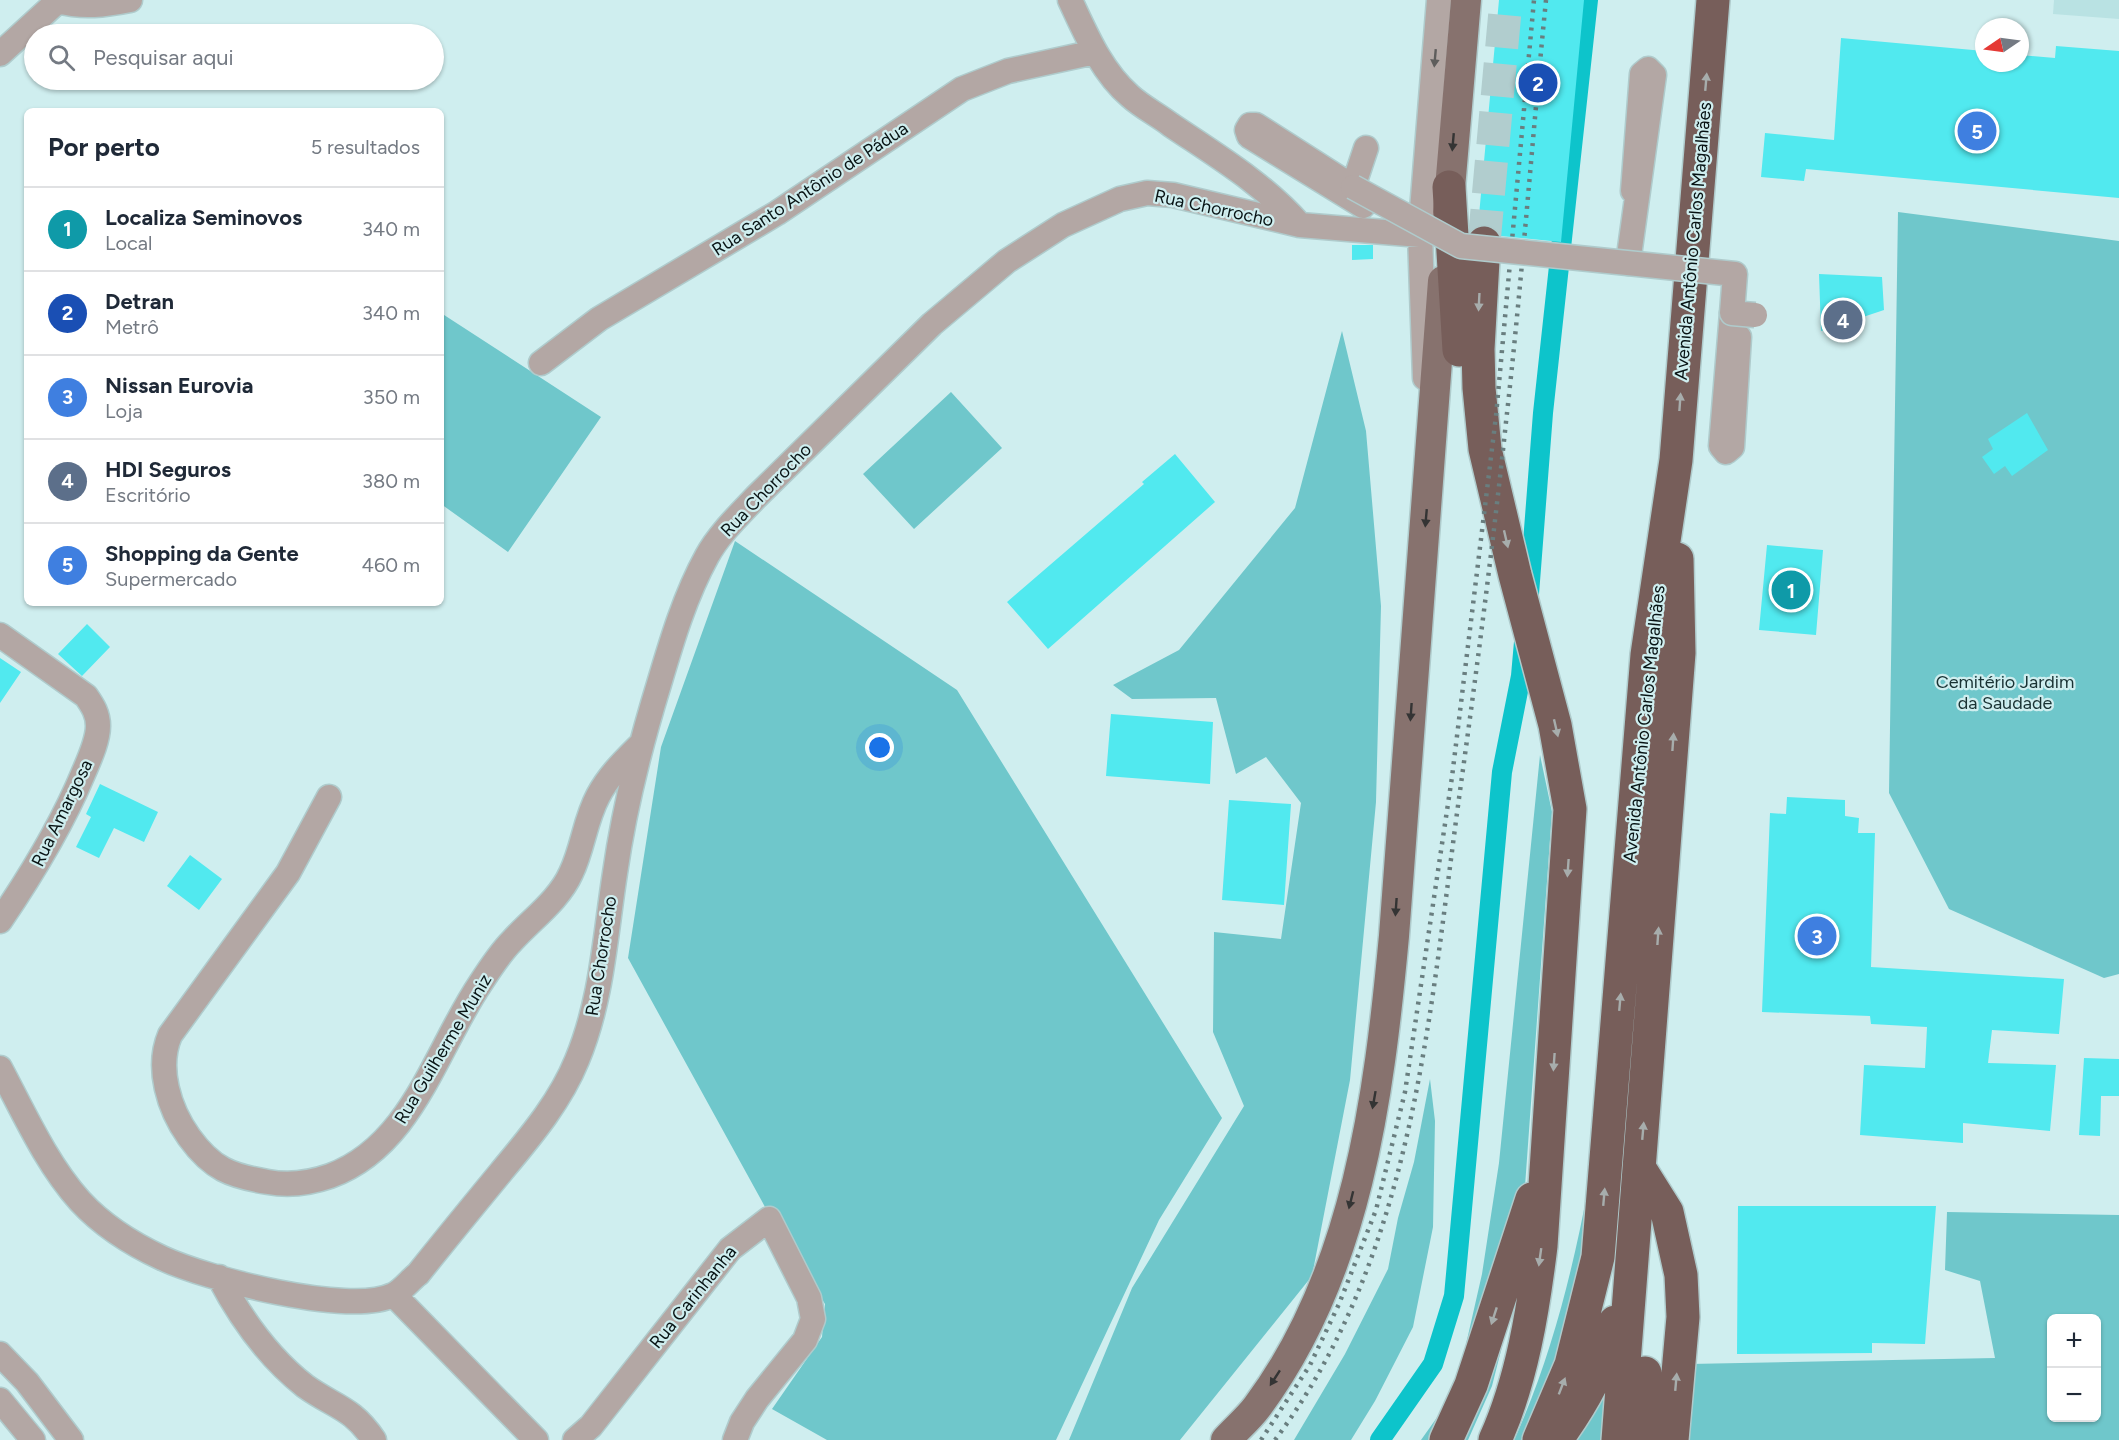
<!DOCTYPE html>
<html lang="pt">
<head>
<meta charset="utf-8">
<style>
	body { margin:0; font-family:Figtree,sans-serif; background:#f2f2f3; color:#1f2937 }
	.controls { position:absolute; right:18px; bottom:18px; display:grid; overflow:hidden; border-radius:9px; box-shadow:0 2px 4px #0004 }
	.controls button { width:54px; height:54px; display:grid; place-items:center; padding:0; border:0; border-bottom:2px solid #e0e1e3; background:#fff; color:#1f2937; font:30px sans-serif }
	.compass { position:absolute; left:1975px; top:18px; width:54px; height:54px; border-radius:50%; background:#fff; box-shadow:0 2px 4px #0004; rotate:257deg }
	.you { position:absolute; left:880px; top:748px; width:21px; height:21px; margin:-15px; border:4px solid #fff; border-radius:50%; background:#1a73e8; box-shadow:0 0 0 9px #1a73e833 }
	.badge { display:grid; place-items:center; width:39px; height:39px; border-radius:50%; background:#0f766e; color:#fff; font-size:20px; font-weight:700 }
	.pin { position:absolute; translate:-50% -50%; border:3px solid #fff; box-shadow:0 2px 6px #0006 }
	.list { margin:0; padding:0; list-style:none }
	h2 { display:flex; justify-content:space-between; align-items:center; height:78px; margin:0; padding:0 24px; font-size:26px }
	h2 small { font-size:20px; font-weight:400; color:#747a83 }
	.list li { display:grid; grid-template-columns:39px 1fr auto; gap:18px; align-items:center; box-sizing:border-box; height:84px; padding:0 24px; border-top:2px solid #e0e1e3 }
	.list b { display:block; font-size:22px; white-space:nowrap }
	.list p { margin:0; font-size:20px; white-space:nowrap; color:#747a83 }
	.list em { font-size:20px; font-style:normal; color:#747a83 }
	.icon { flex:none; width:33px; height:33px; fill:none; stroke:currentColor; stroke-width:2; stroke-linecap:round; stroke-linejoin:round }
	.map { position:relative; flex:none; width:2119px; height:1440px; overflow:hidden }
	.search { position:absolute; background:#fff; box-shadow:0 2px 4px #0004; left:24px; top:24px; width:420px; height:66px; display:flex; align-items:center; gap:15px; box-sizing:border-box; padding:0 21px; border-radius:33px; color:#747a83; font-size:22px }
	.panel { position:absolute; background:#fff; box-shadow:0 2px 4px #0004; left:24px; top:108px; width:420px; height:498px; border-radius:9px }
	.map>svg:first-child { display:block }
	.built { fill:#b9e2e3 }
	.green { fill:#6fc7cb; fill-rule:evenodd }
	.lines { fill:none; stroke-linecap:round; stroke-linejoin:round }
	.canal { stroke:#0dc4cb; stroke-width:20 }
	.building { fill:#51e9ef }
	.highway-tunnel { stroke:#b1cdce; stroke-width:33; stroke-dasharray:33 16; stroke-linecap:butt }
	.minor-casing { stroke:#afcbcc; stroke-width:27 }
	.major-casing { stroke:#afcbcc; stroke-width:33 }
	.highway-casing { stroke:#afcbcc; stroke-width:36 }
	.minor { stroke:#b3a7a4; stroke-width:24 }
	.major { stroke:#87726e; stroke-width:30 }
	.highway { stroke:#775e5a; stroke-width:33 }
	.rail { stroke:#697e7f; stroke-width:4.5; stroke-dasharray:3 6; stroke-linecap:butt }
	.minor-bridge-casing { stroke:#afcbcc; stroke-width:27; stroke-linecap:butt }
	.minor-bridge { stroke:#b3a7a4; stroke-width:24 }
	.oneway { fill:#5e5d5c }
	.oneway2 { fill:#a7adac }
	.oneway3 { fill:#343434 }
	.labels { text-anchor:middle; stroke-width:4.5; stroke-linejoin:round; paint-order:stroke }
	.street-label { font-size:18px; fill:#081314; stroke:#cfeeef }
	.park-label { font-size:18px; fill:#193233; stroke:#cfeeef }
</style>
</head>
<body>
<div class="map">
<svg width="2119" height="1440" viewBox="0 0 2119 1440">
	<rect width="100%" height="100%" fill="#cfeeef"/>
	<path class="built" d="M2054,0H2119V19L2053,14Z"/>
	<path class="green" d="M1898,212L2119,241V974L2104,978L1949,909L1889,793Z
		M441,313L601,417L508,552L441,504Z
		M1342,331L1366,431L1381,606L1376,802L1350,1080L1312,1276L1180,1440H1069L1132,1288L1244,1106L1213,1032L1214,932L1281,939L1301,803L1266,757L1236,774L1216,698L1132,699L1113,685L1179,650L1295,508Z
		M951,392L1002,448L914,529L863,474Z
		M735,541L957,690L1222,1118L1159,1220L1056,1440H827L772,1409L822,1337L825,1304L775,1225L628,958L661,747Z
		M1540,755L1552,812L1518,1283L1492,1386L1468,1440H1421L1438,1416L1459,1375L1482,1274L1499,1163Z
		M1430,1079L1435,1121L1433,1227L1413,1327L1375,1401L1351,1440H1294L1345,1354L1388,1269L1398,1218L1414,1162Z
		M1588,1189L1585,1242L1558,1359L1523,1440H1514C1550,1361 1572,1274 1588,1189Z
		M1947,1212L2119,1215V1440H1683L1689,1364L1995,1358L1980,1281L1945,1270ZM2052,1318H2096V1418H2052Z
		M1613,1371L1606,1440H1570Z"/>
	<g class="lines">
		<path class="canal" d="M1529,594L1543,413L1588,0
			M1380,1440L1433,1364L1454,1296L1502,772L1521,676L1524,642"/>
	</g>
	<path class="building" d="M1499,0H1584L1561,242L1501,236L1494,227L1478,226Z
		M1841,38L1984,51V63H2020V55L2055,58L2056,46L2119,51V198L1806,169L1804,181L1761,177L1765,133L1834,140Z
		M1352,245H1373V259L1352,260Z
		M1819,274L1882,277L1884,310L1821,331Z
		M2027,413L2048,450L2012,476L2005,466L1994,474L1982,457L1993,449L1988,439Z
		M1175,454L1215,502L1048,649L1007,602L1144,484L1142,482Z
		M1767,545L1823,550L1816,635L1759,630Z
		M87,624L110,647L82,676L58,654Z
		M0,658L21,672L0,703Z
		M1111,714L1213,722L1210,784L1106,776Z
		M100,784L158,812L144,842L114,828L99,858L76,847L91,817L86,814Z
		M1787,797L1845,800V816L1859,818L1858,833H1875L1871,967L2064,979L2059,1034L1992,1030L1988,1063L2056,1065L2050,1131L1963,1123V1143L1860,1135L1864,1065L1925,1068L1927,1027L1871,1024L1870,1016L1762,1012L1770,813L1786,814Z
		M1229,800L1291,804L1284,905L1222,900Z
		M190,855L222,879L199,910L167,886Z
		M2084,1058L2119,1059V1096H2101L2100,1136L2079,1135Z
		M1738,1206H1936L1925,1344L1872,1343V1353L1737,1354Z"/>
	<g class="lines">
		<path class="highway-tunnel" d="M1484,243L1506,0"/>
		<defs>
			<path id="minor" d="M1070,0C1086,34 1101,71 1130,96C1142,107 1158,115 1171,125C1217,156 1264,184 1300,225
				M58,1C83,8 105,5 130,0
				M0,54L59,0
				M1363,206L1249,136L1247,130L1250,125H1256L1353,187L1366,148
				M1628,263L1654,75L1648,69L1642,74L1633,191
				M1732,313L1721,446L1726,452L1732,447L1739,337
				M541,363L599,319L777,213L962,89L1008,71L1095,52
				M1425,378L1420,235L1439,0
				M0,635L86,696C93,706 98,714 98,726C98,741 89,760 83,774C61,827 32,874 0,921
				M329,797L288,873L170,1035C156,1068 169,1109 189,1137C212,1169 231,1176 268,1182C290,1186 310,1183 330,1176C412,1146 435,1051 480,984C489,970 500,953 512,941C532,919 559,900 571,873C583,848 585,820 598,796C609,775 625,760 641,744
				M0,1068C24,1113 46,1163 80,1201C103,1226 132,1244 162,1258C207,1279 349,1316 393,1295C402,1291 410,1280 418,1274C445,1240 473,1206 501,1172C530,1137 560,1102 577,1060C602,1000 605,937 615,873C624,809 640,746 659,684C672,640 685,596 707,556C719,534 739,515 756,497L932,324L1007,261L1063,225L1120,199L1147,193L1173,195L1300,225L1420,235
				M219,1277C241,1319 268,1357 305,1386C334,1407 352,1407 374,1440
				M394,1295L536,1440
				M0,1354L27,1382L71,1440
				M0,1400L33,1440
				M575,1440L591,1426L730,1249L769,1219L809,1298L813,1319L805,1340L757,1399L742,1422L735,1440"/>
			<path id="major" d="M1448,212L1466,0
				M1226,1440C1236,1429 1248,1419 1257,1407C1357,1273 1379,1097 1394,936L1443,281"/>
			<path id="highway" d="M1449,187L1459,350
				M1484,243L1478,349L1479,388L1485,449L1515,575L1555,725L1570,809L1541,1246C1533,1311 1522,1380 1495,1440
				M1640,1169L1667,1212L1681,1275L1683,1317L1672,1440
				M1446,1440L1471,1385L1532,1199
				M1539,1440L1571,1365L1598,1257L1647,655L1676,460L1713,0
				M1556,1440C1583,1403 1603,1367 1615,1322
				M1618,1440L1679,653L1677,559
				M1642,1440L1645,1373"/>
		</defs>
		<use href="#minor" class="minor-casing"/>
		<use href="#major" class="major-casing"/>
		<use href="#highway" class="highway-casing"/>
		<use href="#minor" class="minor"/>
		<use href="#major" class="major"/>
		<use href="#highway" class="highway"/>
		<path class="rail" d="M1261,1440L1310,1365L1339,1304L1376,1210L1405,1092L1452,777L1496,416L1534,0
			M1275,1440C1415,1252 1429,1015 1460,791C1477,668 1493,545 1506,422C1522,281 1532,140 1546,0"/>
		<defs>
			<path id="minor-bridge" d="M1353,187L1461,246L1735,274L1732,313L1755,315"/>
		</defs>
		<use href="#minor-bridge" class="minor-bridge-casing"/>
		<use href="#minor-bridge" class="minor-bridge"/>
	</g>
	<defs><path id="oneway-solid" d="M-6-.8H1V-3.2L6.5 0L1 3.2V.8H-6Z" transform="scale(1.5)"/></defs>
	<use class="oneway" href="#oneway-solid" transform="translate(1435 58) rotate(95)"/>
	<g class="oneway2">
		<use href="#oneway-solid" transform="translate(1706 82) rotate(-85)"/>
		<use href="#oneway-solid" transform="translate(1479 302) rotate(93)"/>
		<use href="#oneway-solid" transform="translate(1680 402) rotate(-86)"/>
		<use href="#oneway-solid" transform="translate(1506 539) rotate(77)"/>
		<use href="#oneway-solid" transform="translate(1556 728) rotate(77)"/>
		<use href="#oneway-solid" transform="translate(1673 742) rotate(-86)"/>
		<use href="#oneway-solid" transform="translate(1568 868) rotate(94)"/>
		<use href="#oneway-solid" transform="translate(1658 936) rotate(-86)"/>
		<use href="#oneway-solid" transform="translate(1620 1002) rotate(-85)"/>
		<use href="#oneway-solid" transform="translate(1554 1062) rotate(94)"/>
		<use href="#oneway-solid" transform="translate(1643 1131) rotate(-85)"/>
		<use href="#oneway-solid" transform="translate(1604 1197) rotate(-85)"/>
		<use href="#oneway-solid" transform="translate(1540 1257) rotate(98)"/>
		<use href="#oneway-solid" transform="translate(1494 1316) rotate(108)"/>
		<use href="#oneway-solid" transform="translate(1676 1382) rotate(-85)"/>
		<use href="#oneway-solid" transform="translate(1562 1386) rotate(-69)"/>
	</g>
	<g class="oneway3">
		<use href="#oneway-solid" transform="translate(1453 142) rotate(95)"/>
		<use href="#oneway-solid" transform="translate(1426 518) rotate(95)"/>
		<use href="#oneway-solid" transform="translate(1411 712) rotate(94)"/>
		<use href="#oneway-solid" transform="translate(1396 907) rotate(94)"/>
		<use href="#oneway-solid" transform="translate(1374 1100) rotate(100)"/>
		<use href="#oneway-solid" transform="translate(1351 1200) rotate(104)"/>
		<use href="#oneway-solid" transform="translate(1275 1378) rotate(123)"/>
	</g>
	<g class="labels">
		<g class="street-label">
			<text transform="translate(810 189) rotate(-33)" y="6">Rua Santo Antônio de Pádua</text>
			<text transform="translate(1214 208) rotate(12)" y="6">Rua Chorrocho</text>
			<text transform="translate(1693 241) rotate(-85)" y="6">Avenida Antônio Carlos Magalhães</text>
			<text transform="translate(766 490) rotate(-46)" y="6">Rua Chorrocho</text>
			<text transform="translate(1644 724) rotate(-84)" y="6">Avenida Antônio Carlos Magalhães</text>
			<text transform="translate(62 813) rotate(-64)" y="6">Rua Amargosa</text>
			<text transform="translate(601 956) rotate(-81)" y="6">Rua Chorrocho</text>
			<text transform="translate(443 1049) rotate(-59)" y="6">Rua Guilherme Muniz</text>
			<text transform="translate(693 1297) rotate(-51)" y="6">Rua Carinhanha</text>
		</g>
		<g class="park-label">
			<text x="2005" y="688">Cemitério Jardim<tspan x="2005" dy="21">da Saudade</tspan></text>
		</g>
	</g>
</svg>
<div class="controls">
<button>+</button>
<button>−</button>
</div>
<svg class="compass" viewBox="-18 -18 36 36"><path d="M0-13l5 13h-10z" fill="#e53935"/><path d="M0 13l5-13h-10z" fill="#747a83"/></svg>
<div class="you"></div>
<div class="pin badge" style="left:1791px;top:590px;background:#0f9aa8">1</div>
<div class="pin badge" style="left:1538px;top:83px;background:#1a4fb4">2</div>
<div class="pin badge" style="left:1817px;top:936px;background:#3f7fe0">3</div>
<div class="pin badge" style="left:1843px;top:320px;background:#5c6f8a">4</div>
<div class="pin badge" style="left:1977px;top:131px;background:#3f7fe0">5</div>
<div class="search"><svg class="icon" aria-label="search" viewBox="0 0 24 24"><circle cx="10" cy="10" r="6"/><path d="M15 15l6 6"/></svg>Pesquisar aqui</div>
<section class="panel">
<h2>Por perto<small>5 resultados</small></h2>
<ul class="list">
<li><span class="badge" style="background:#0f9aa8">1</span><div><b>Localiza Seminovos</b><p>Local</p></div><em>340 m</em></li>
<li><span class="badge" style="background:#1a4fb4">2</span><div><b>Detran</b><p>Metrô</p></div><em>340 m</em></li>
<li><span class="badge" style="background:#3f7fe0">3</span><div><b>Nissan Eurovia</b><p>Loja</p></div><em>350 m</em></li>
<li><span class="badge" style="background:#5c6f8a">4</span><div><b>HDI Seguros</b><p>Escritório</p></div><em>380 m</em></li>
<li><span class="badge" style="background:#3f7fe0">5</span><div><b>Shopping da Gente</b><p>Supermercado</p></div><em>460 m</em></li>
</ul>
</section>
</div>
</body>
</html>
